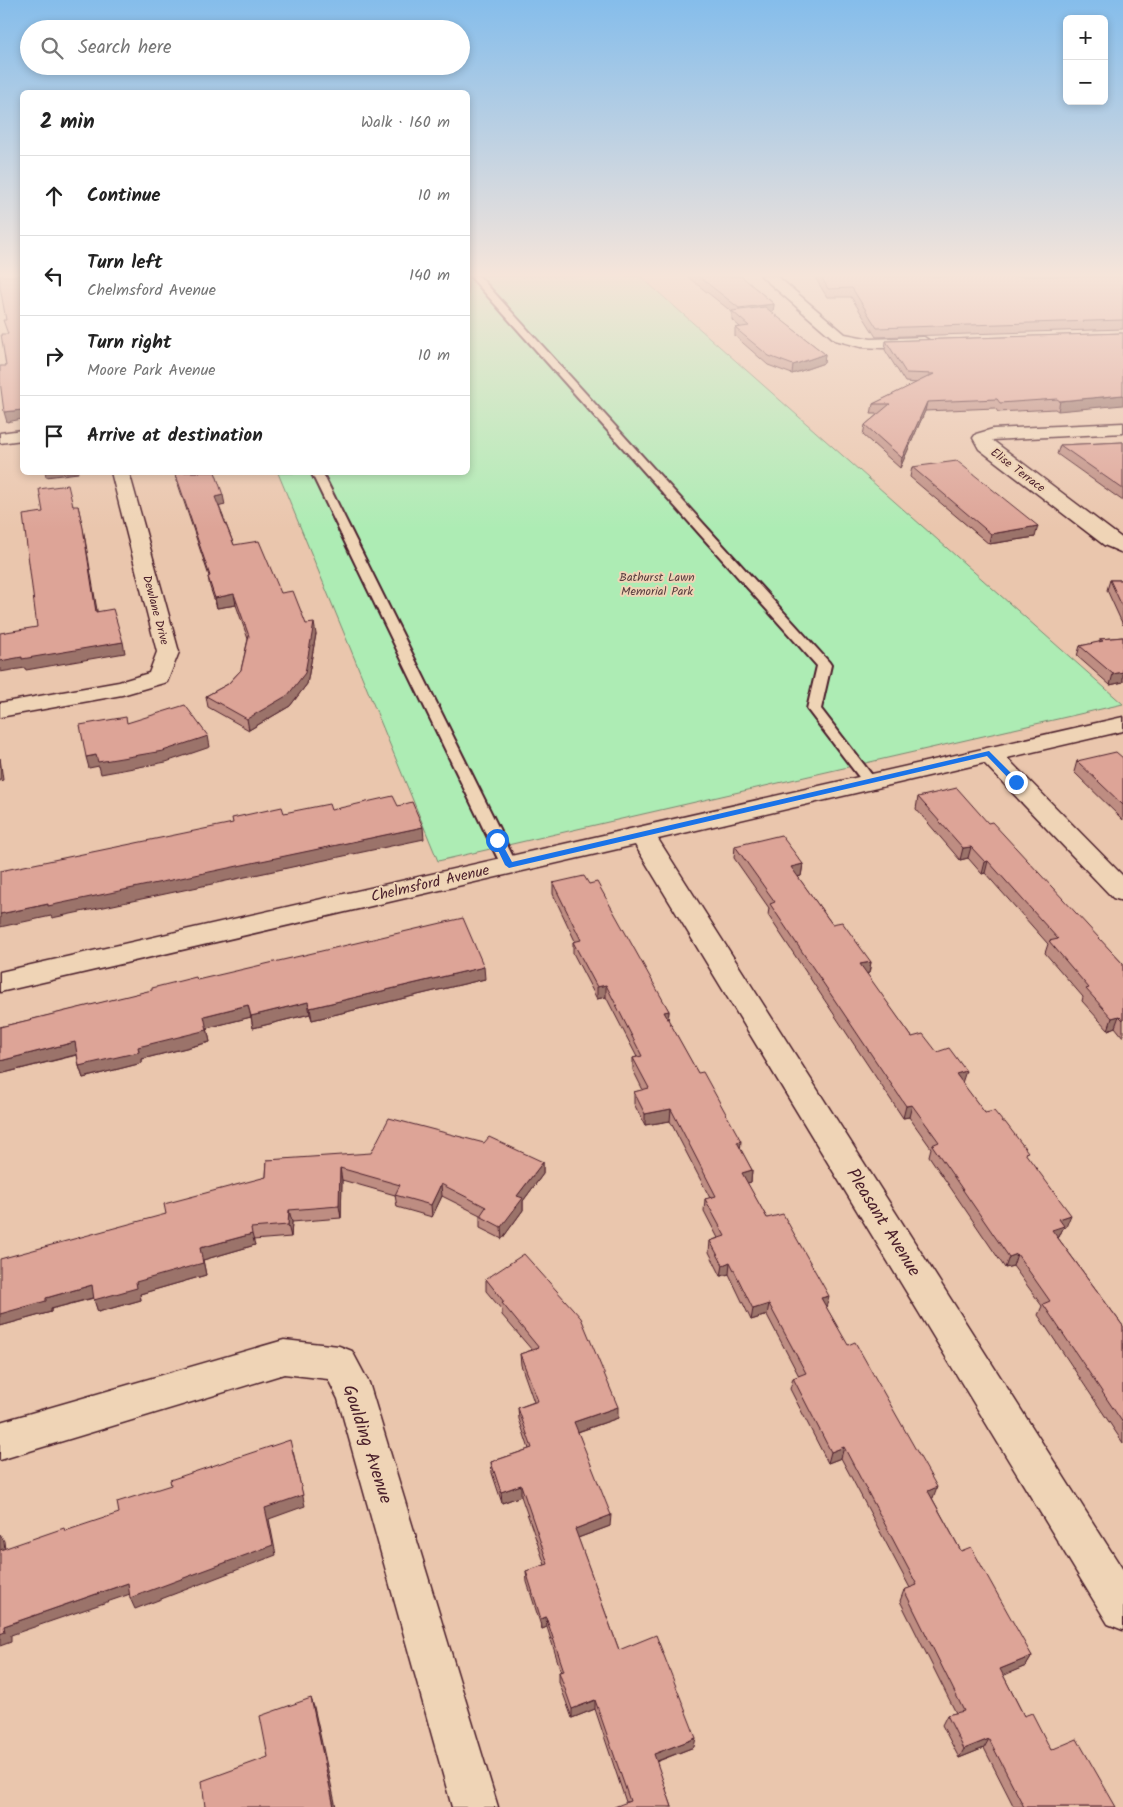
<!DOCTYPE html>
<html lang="en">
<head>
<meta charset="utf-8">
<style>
	body { margin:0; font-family:Kalam,sans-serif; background:#f6f6f6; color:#222 }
	.controls { position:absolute; right:15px; top:15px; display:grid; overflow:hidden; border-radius:8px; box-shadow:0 2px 8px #0003 }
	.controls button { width:45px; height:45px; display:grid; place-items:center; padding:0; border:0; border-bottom:1px solid #e0e0e0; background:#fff; color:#222; font:25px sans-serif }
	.stop { position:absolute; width:15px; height:15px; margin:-11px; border:4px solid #1a73e8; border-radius:50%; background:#fff }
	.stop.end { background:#1a73e8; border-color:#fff; box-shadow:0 1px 5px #0008 }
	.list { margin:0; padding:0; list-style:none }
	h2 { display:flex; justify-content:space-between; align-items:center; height:65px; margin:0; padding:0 20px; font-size:21px }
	h2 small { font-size:16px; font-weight:400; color:#767676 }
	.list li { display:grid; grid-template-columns:32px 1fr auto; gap:15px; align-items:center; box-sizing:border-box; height:80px; padding:0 20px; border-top:1px solid #e0e0e0 }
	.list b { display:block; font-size:19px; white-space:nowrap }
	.list p { margin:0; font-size:16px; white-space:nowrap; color:#767676 }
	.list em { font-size:16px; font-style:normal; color:#767676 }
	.icon { flex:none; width:28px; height:28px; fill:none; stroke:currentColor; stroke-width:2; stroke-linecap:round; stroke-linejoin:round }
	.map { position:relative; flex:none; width:1123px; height:1807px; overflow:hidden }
	.search { position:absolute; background:#fff; box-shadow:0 2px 8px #0003; left:20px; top:20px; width:450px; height:55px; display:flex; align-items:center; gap:12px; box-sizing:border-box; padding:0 18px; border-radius:28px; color:#767676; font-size:19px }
	.panel { position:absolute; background:#fff; box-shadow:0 2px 8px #0003; left:20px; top:90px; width:450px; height:385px; border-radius:8px }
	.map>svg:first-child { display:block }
	.green { fill:#adecb4; stroke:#7c8670 }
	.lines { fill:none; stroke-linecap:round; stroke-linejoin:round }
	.lane-casing { stroke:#4a1f2b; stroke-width:4 }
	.street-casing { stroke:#4a1f2b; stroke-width:3 }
	.lane { fill:#efd4b6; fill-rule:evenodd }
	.street { fill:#efd4b6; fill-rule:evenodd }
	.wall { fill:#be8d82; stroke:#4a1f2b }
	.shaded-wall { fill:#9b736a; stroke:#4a1f2b }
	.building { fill:#dda497; stroke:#4a1f2b }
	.route { fill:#1a73e8 }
	.labels { text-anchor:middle; stroke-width:4; stroke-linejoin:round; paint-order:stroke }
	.far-street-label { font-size:12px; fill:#4a1f2b; stroke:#efd4b6 }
	.far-park-label { font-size:12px; fill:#593e40; stroke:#efd4b6 }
	.street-label { font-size:15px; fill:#4a1f2b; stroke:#efd4b6 }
	.near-street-label { font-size:18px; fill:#4a1f2b; stroke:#efd4b6 }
</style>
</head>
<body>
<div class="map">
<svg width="1123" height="1807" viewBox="0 0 1123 1807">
	<rect width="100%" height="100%" fill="#eac6ad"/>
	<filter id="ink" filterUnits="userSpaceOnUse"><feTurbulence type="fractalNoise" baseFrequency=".02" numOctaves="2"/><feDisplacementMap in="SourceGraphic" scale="10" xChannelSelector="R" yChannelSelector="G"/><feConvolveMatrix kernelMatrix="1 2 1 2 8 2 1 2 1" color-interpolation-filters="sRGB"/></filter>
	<g filter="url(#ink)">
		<path class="green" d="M468,276H640L1123,704L438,861L278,473L468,472Z"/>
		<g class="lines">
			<defs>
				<path id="lane" d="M470,276H479L829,662L831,665L821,709L875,779L877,782L875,785H865L807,709L817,666Z
					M311,472H322L517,865L515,869H503L501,865Z"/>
				<path id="street" d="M761,276H777L845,334L871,339L924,337L932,342L924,347L882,348L861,347L835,340Z
					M1123,423V433L992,440L1123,539V553L1104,545L979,449L973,438L976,434L993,429Z
					M22,430V440L0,443V433Z
					M111,472H129L179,652L167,682L122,695L0,717V703L119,682L149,673L157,652Z
					M1123,717V731L1007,758L1123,876V901L1113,898L984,763L658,839L1123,1570V1630L1108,1624L635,845L0,992V972Z
					M284,1340L339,1346L352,1351L369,1383L498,1807H452L338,1399L328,1379L284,1374L0,1460V1422Z"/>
			</defs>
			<use href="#lane" class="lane-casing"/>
			<use href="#street" class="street-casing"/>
			<use href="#lane" class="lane"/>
			<use href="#street" class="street"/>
		</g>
		<path class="wall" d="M689,276H741L774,304L773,312L772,313L825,354L824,363L792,374L768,365L735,336V328L740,327L732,320V312L689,278Z
			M814,276H1123V329L876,337L851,297H827Z
			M1123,333L1058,411L1055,409L998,412L995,408L925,411L900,468L863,435L865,425L878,414H871L873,404L917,383L905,382L885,350L886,341Z
			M1123,442V501L1057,454L1060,445Z
			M912,467L1035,537L989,544L910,477Z
			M174,472H215L225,505L219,506L234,545L281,593L306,624L316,634L307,684L290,706L249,730L208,707L206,696L228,684L241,670L248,639L236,605L217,608L210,587L208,577L209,576Z
			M1110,580H1123V625L1107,590Z
			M1123,637V682L1110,685L1077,656L1080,646L1100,642V639Z
			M1123,758V820L1074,772L1077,761Z
			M918,797L988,823L1123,964V1037L1115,1027L1108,1030L1082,1001L1083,997L1045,953L1048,944L985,873L982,874L968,858L960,860L916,809Z
			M735,846L803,864L801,876L798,877L832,924L871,962L869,973L866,974L912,1037L937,1052L962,1083L985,1113L1027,1156L1066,1227L1063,1228L1059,1237L1058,1238L1123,1326V1443L1038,1315L1042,1306L1013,1266L1005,1268L929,1156L931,1148L909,1117L903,1118L768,915L769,908L734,858Z
			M553,883L589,884L669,1011L668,1020L752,1170L751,1182L747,1183L767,1218L826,1307L933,1498H932L961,1551L1032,1656L1026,1666L1003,1675L1024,1716L1051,1750L1116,1807H1014L984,1748L959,1758L942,1725L947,1715L956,1713L900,1601L904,1590L910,1588L841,1458L828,1463L790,1389L793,1378L799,1376L767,1315L751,1320L729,1274L721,1276L709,1252L710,1241L718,1238L704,1211L705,1199L710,1198L670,1121L645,1125L634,1104V1092L643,1090L633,1070V1058L637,1057L606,997L597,999L573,953V942L575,941L553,894Z
			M485,979L312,1020L310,1014L253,1028L251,1017L207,1028L210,1042L142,1059V1063L83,1078L79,1066L77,1055L0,1074V1027L197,980Z
			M267,1160L543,1162V1174L523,1201V1210L502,1239L480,1228V1215L442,1196L432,1217L397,1207L395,1195L342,1180L341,1218L292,1222L291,1237L253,1240L255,1245L203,1260L206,1275L140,1294L141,1300L98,1312L94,1298L51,1309V1312L0,1326L166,1214L266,1177Z
			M486,1279L618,1418L578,1432L610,1526L578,1538L619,1650L694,1747L656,1762L672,1807L626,1802L595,1709L572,1718L559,1682V1672H561L547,1627L542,1629L527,1582L526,1571L545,1565L521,1496L502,1503L492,1473L491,1462L529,1449L519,1419L518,1408L534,1402L521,1365L520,1354L532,1350L502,1315V1310L486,1291Z"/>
		<path class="shaded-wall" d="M774,304L773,312L739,317V308Z
			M825,354L824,363L792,374L793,365Z
			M1123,395V405L1058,411L1060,401Z
			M927,402L925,411L900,468L902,458Z
			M22,410V419L7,422L4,412Z
			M45,472H78V473L46,477Z
			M223,495L225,505L217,507L215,497Z
			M78,506L85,539L99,622L96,612Z
			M1038,526L1035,537L989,544L991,534Z
			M234,594L236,605L217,608L215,598Z
			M314,623L316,634L307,684L290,706L249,730L247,719Z
			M123,642L125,653L26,670L25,668L0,672V660Z
			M1123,672V682L1110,685L1113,674Z
			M208,736L210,747L166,762L101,774L99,766L89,768L86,757Z
			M0,758L3,780L0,781Z
			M423,827L424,839L52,918L51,916L0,927V914Z
			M971,847L968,858L960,860L963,848Z
			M988,861L985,873L982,874L985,862Z
			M803,864L801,876L789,879L791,867Z
			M871,962L869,973L857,976L860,964Z
			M484,967L485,979L312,1020L310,1008Z
			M606,985V997L597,999V987Z
			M308,1002L310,1014L253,1028L251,1016Z
			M248,1005L251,1017L207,1028L210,1042L142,1059V1063L83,1078L79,1066L138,1047L204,1016Z
			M669,1011L668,1022L664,1012Z
			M1119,1016L1115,1027L1108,1030L1112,1018Z
			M75,1042L79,1054L0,1074V1061Z
			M966,1071L962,1083L956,1074Z
			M912,1105L909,1117L903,1118L906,1106Z
			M671,1109L670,1121L645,1125V1114Z
			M741,1141L740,1153L737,1142Z
			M543,1162V1174L523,1201V1210L502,1239L501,1227L517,1196Z
			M340,1168L342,1180L341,1218L339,1206Z
			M752,1170L751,1182L740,1185L742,1173Z
			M441,1184L442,1196L432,1217L431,1205Z
			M289,1210L292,1222L291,1237L288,1225Z
			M1071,1215L1066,1227L1063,1228L1059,1237L1047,1241L1052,1230L1059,1219Z
			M252,1234L255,1245L203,1260L206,1275L140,1294L141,1300L98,1312L94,1300L136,1282L200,1248Z
			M1017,1254L1013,1266L1005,1268L1009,1257Z
			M730,1262L729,1274L721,1276L723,1265Z
			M92,1285L96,1297L51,1309V1312L0,1326V1314L46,1298Z
			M829,1296L826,1308L821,1298Z
			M769,1304L767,1315L751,1320L753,1309Z
			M618,1407V1418L574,1433V1422Z
			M844,1447L841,1458L828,1463L831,1452Z
			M293,1451L305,1506L269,1519L276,1555L135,1609L130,1598L265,1508Z
			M521,1485V1496L502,1503L501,1492Z
			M937,1487L933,1498L924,1501L928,1491Z
			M611,1515L610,1526L575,1539V1529Z
			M0,1534L4,1541L6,1560L0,1551Z
			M128,1583L133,1593L11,1635V1642L0,1646V1634L4,1626Z
			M546,1617L547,1627L542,1629L541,1619Z
			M1032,1656L1026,1666L995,1679L1000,1669Z
			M311,1698L314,1707L336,1807H334Z
			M595,1700V1709L572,1718V1709Z
			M696,1738L694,1747L652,1763L654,1754Z
			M989,1739L984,1748L959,1758L964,1749Z"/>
		<path class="building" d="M0,276H22V410L4,412L0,381V366H6L1,334H8L3,320H6L0,287Z
			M698,276H741L774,304L739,308Z
			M821,276H1123V320L877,328L852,288L828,289Z
			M765,307L825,354L793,365L769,356L735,328L749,326L732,311Z
			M1123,333V395L1060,401L1057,399L1000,403L997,399L927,402L902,458L865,425L890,404H873L934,374L906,373L886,341Z
			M1123,442V489L1060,445Z
			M957,461L1038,526L991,534L912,467Z
			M175,472H215L223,495L215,497L234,545L259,541L281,593L293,591L306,624L314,623L305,673L288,695L247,719L206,696L228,684L241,670L249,636L234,594L215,598L208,577L210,576Z
			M68,485L73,506H78L83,528L96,612L113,609L123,642L22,659V657L0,661V633L37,627L23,515L43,512L39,489Z
			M1110,580H1123V608Z
			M1123,637V672L1113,674L1080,646L1103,641L1100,639Z
			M185,705L208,736L163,751L98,762L96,755L86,757L80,725L126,717L127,723Z
			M1116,752L1123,758V805L1077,761Z
			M957,788L988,823L992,822L1123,964V1020L1119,1016L1112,1018L1086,989L1089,988L1049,941L1058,939L988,861L985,862L971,847L963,848L918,797Z
			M393,796L398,806L412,802L423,827L48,906V904L0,914V871L233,823L232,818L282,807L284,813L329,804L331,810Z
			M781,835L803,864L791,867L832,924L842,922L871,962L860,964L912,1037L923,1034L937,1052L949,1048L966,1071L956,1074L985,1113L994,1111L1003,1122H1005L1028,1152L1025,1153L1071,1215L1059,1219L1064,1226L1052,1230L1123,1326V1423L1043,1304L1050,1301L1017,1254L1009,1257L932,1145L939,1142L912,1105L906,1106L770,904L775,902L735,846Z
			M584,876L589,884L597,882L669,1011L664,1012L698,1073L703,1072L741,1141L737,1142L752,1170L742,1173L767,1218L783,1214L829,1296L821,1298L848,1345L855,1342L937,1487L928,1491L961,1551L971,1547L1032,1656L1000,1669L1024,1716L1032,1713L1051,1750L1077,1739L1116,1807H1024L989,1739L964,1749L947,1715L964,1711L904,1590L917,1585L844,1447L831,1452L793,1378L806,1373L769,1304L753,1309L730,1262L723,1265L710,1241L725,1236L705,1199L716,1196L671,1109L645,1114L634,1092L649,1088L633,1058L642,1056L606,985L597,987L573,942L581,940L553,883Z
			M463,918L484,967L310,1008L308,1002L251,1016L248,1005L204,1016L207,1030L138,1047L139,1052L79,1066L75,1042L0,1061V1027L152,990V988L196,977L197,980Z
			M389,1118L484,1143L489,1137L543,1162L517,1196L523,1198L501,1227L480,1216L486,1207L441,1184L431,1205L395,1195L400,1185L340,1168L339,1206L289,1210L288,1225L251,1228L252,1234L200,1248L203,1263L136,1282L137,1288L94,1300L92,1285L46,1298V1301L0,1314V1259L166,1214L164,1204L266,1177L267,1160L371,1153Z
			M524,1254L581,1318L618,1407L574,1422L611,1515L575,1529L619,1650L656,1635L696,1738L654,1754L672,1807H614L630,1801L595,1700L572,1709L559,1672L564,1671L546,1617L541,1619L526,1571L548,1564L521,1485L501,1492L491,1462L532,1448L518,1408L538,1401L520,1354L539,1348L502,1303L504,1302L486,1279Z
			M290,1440L303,1495L265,1508L273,1545L130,1598L128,1583L4,1626L5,1632L0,1634V1550L64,1528L65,1531L119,1513L117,1502L171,1485L170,1480Z
			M311,1698L334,1807H205L202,1781L268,1757L260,1716Z"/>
	</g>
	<linearGradient id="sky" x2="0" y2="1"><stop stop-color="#85bdeb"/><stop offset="0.52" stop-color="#f6e5da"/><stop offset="1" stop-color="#f6e5da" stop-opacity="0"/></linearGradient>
	<rect width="1123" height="529" fill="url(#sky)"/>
	<path class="route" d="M989,751L1018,780V783H1013L987,756L509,868L505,865L493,840L499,838L512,862Z"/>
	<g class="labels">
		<g class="far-street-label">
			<text transform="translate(1018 470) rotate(37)" y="4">Elise Terrace</text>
			<text transform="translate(156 610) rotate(75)" y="4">Dewlane Drive</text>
		</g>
		<g class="far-park-label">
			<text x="657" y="581">Bathurst Lawn<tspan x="657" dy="14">Memorial Park</tspan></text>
		</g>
		<g class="street-label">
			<text transform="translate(430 883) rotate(-13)" y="5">Chelmsford Avenue</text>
		</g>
		<g class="near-street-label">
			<text transform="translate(884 1222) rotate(58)" y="6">Pleasant Avenue</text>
			<text transform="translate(368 1444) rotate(72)" y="6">Goulding Avenue</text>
		</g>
	</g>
</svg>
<div class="controls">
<button>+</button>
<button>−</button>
</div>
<div class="stop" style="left:497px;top:840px"></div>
<div class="stop end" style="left:1016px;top:782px"></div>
<div class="search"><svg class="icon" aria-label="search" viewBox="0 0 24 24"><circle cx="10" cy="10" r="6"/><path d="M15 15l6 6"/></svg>Search here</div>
<section class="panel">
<h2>2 min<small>Walk · 160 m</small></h2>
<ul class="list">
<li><svg class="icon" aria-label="ahead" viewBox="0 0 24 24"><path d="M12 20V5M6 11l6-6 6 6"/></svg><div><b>Continue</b></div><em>10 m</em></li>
<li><svg class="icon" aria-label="left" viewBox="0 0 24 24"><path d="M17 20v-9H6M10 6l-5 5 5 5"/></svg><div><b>Turn left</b><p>Chelmsford Avenue</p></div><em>140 m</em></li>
<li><svg class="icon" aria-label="right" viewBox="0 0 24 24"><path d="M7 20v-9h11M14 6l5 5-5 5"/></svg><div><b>Turn right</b><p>Moore Park Avenue</p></div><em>10 m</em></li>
<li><svg class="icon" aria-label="arrive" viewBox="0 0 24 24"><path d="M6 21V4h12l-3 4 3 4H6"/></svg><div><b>Arrive at destination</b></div></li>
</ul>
</section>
</div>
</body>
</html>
